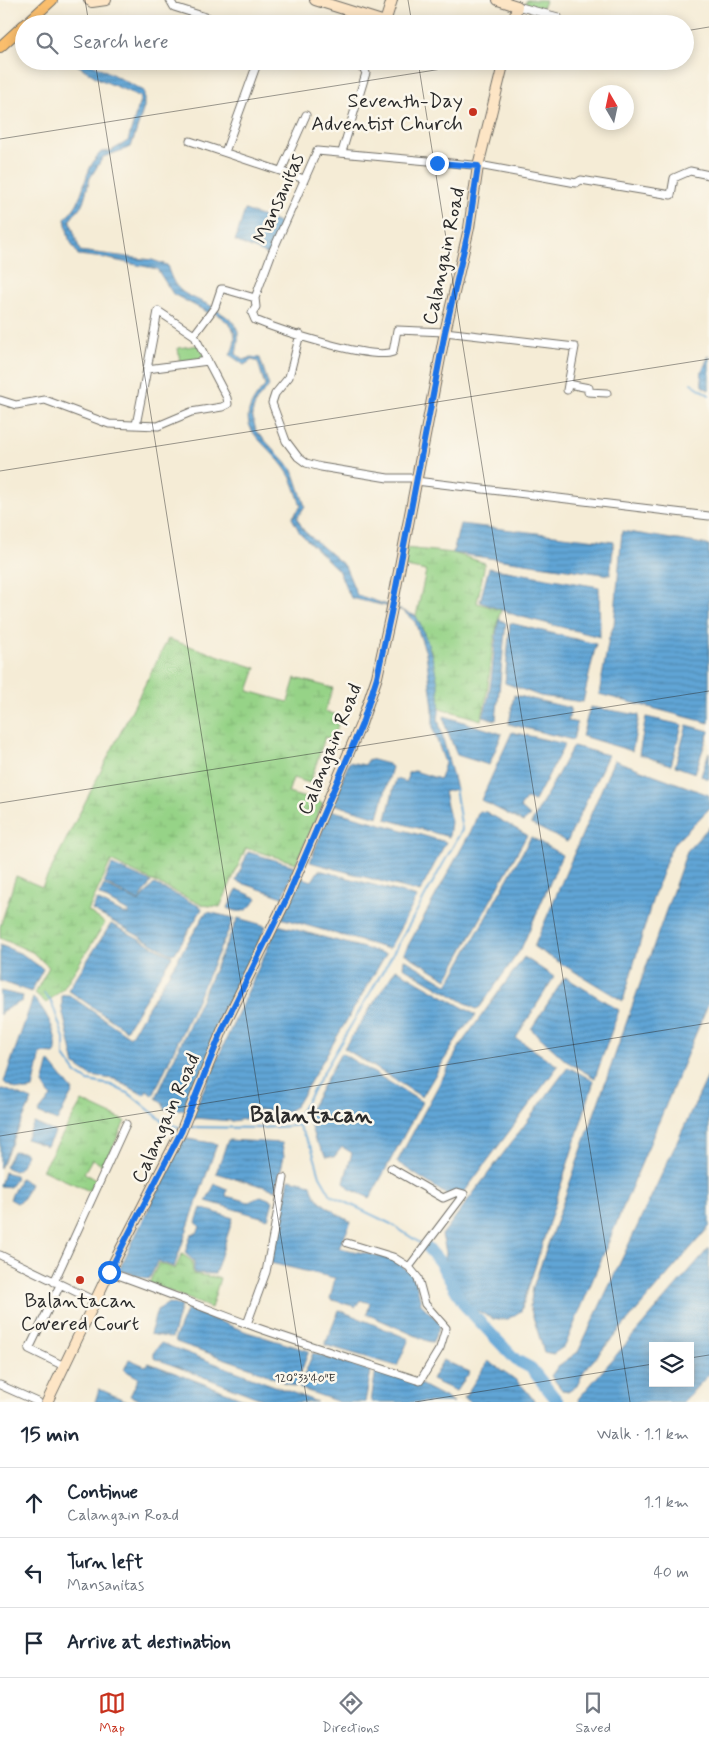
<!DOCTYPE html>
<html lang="en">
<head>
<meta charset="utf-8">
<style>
	body { margin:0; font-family:Mynerve,sans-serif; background:#f6f6f7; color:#1f2937 }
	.controls { position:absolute; right:15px; bottom:15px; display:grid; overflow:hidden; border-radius:0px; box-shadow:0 2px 12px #0003 }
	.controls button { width:45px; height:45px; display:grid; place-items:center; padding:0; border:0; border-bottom:1px solid #e0e1e3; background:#fff; color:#1f2937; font:25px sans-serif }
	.compass { position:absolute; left:589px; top:85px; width:45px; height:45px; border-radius:50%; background:#fff; box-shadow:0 2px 12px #0003; rotate:351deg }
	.stop { position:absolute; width:15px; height:15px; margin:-11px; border:4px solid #1a73e8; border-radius:50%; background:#fff }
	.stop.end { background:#1a73e8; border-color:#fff; box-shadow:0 1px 5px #0008 }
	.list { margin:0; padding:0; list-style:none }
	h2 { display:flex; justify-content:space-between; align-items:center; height:65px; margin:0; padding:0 20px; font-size:21px }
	h2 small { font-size:16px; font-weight:400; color:#747a83 }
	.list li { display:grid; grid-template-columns:32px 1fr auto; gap:15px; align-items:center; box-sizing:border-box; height:70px; padding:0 20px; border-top:1px solid #e0e1e3 }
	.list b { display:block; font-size:19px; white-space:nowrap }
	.list p { margin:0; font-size:16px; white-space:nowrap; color:#747a83 }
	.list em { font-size:16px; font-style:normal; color:#747a83 }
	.icon { flex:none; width:28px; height:28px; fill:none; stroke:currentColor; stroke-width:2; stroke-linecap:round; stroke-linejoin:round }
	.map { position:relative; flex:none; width:709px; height:1402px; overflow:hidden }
	.search { position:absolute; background:#fff; box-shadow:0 2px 12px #0003; left:15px; right:15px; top:15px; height:55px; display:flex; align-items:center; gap:12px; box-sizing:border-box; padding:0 18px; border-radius:28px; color:#747a83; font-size:19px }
	.sheet { height:275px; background:#fff }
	nav { display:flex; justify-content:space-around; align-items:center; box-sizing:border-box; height:70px; border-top:1px solid #e0e1e3; background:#fff; font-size:14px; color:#747a83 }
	nav a { display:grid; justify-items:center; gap:2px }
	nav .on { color:#c8321e }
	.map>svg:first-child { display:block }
	.wetland { fill:url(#wetland-marsh); stroke:#607f59 }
	.pitch { fill:#96d387; stroke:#607f59 }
	.water { fill:url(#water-rules); stroke:#466880; fill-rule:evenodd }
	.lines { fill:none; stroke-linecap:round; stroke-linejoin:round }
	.stream { stroke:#60a5d6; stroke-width:2 }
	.river { stroke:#60a5d6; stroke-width:12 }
	.street-casing { stroke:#726f67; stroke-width:9 }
	.secondary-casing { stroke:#726f67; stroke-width:12 }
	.primary-casing { stroke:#726f67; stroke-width:12 }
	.street { stroke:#fff; stroke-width:7 }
	.secondary { stroke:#fde5c5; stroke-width:10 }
	.primary { stroke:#fabe6d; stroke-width:10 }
	.route { stroke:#1a73e8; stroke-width:6 }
	.ticks { fill:none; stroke:#2b2b2b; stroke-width:1; stroke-opacity:0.45 }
	.poi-dot { fill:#c8321e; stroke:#fbf7ec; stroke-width:2 }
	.labels { text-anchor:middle; stroke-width:5; stroke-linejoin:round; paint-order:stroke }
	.poi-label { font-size:20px; fill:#2b2b2b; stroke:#fbf7ec; text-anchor:end }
	.street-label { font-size:20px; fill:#2b2b2b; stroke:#fbf7ec }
	.quarter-label { font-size:22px; font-weight:bold; fill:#2b2b2b; stroke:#fbf7ec }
	.ticks-label { font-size:12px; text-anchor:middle; fill:#2b2b2b; stroke:#fbf7ec; stroke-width:5; stroke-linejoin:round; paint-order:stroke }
</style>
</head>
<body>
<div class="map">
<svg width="709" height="1402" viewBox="0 0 709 1402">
	<defs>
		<pattern id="wetland-marsh" width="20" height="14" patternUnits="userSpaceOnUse" patternTransform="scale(1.25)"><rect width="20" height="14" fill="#96d387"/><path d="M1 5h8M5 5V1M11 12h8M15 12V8" fill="none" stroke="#81b575"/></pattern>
		<pattern id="water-rules" width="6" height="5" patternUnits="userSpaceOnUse" patternTransform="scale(1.25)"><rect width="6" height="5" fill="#60a5d6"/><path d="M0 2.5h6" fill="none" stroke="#4f87ae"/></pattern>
	</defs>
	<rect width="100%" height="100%" fill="#fbf7ec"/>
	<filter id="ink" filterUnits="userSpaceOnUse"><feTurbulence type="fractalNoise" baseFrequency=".02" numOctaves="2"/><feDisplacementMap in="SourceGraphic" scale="10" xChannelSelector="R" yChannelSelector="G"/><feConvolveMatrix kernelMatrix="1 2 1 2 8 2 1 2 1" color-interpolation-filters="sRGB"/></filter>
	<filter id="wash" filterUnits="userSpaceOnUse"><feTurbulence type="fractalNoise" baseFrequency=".0096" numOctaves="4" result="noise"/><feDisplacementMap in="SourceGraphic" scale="20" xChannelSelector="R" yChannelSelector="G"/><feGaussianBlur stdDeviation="1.12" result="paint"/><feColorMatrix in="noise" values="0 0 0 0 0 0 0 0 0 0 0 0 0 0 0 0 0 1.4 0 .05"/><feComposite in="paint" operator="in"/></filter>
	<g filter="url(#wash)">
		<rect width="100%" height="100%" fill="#f5ecd6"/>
		<path class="wetland" d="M405,548L453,553L485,563L477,603L501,610C489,647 492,683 481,720L440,708L431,652L416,616L426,571L401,566Z
			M168,639L256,668L248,691L288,702L295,678L333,688L325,711L340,716L334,740L325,737L310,783L293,778L288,793L323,803L296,863L246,848L220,907L202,905L111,861L88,911L105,923L63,989L46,1003L35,993L49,967L32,952L0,938V927L16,876L42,887Z
			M82,1101L125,1121L104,1166L92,1159L84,1173L97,1180L92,1192L42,1170Z
			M182,1254L192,1261L193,1274L220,1278L211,1308L149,1283L159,1263L175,1269Z"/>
		<path class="pitch" d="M527,0H546L540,11L525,3Z
			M199,345L207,360L180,363L178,348Z"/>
		<path class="water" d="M71,61H87L144,91V107L131,147L103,157L90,178L83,203L70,220L80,251L152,260L167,265C176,296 186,293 213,307L209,313L173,294L157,269L104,258L78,255L69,239L65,219C70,213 77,206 79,199C86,182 87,166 101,152L111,151L128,141L141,97L99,79Z
			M245,210L282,224L269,255L235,241Z
			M215,309C237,323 242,327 236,354L244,360L251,357L260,358L269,386L256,401L252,414L256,431L293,470L305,506L297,518L304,531L345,566L357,595L391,606L390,607L351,598L338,570L300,533L292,518L301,506C297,495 294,482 288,473C266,438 225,429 265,386L258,362L252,360L244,365L230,355C241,333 233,324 213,312Z
			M709,355V390L702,386L701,374Z
			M460,524L614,542L610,575L453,553Z
			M622,531L709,545V723L599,694L609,638L614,625Z
			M489,568L599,587L600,637L518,616L480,602Z
			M393,607L416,616C430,642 444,690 438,719L456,789L444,792L451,822L449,837L386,819L396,779L407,782L408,773L414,771L440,779L445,763L433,729V708L426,653L415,622L403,611L392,608Z
			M499,619L506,623L496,720L483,717C494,686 492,651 499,619Z
			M510,623L596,644L583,702L540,696L505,683Z
			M514,695L571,708L568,721L577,723L573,740L509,724Z
			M590,707L639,715L632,751L582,736Z
			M444,716L502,734L489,765L457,755L446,728Z
			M646,717L682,725L671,765L639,754Z
			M687,725L709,731L695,773L675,766Z
			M512,732L565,744L535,801L526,799L520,807L530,816L523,822L481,800Z
			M573,746L608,755L567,842L531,824Z
			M709,752V779L701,776Z
			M369,759L388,764L392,767L378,817L333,804L349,762L365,765Z
			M614,760L709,795V809L673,845L668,856L653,898L623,1001L534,947Z
			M330,810L446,842L420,892L310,862Z
			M479,811L486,812L527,835L447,979L404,953L471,831Z
			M709,827V1002L565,1346L553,1354L544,1352L530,1307L533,1287L687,851Z
			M531,837L562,855L521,949L480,1007L476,1009L403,967L404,959L448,985Z
			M248,852L295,866L283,897L236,881Z
			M112,865L151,882L139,901L104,883Z
			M319,870L417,897L389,949L281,918L300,877L312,881Z
			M154,884L201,907L202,909L175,953L171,954L92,910L97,900L124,914H129V912L99,895L104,885L139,902Z
			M239,890L257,898C248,911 243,915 228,908L236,891Z
			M208,912L234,918L153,1096L147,1091L144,1095L114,1079L91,1076L75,1065L62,1009V995H69L130,1037L205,914Z
			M238,918L266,926L186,1110L165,1109L162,1102L156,1098Z
			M111,924L172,956L126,1030L68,990Z
			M278,925L386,954L296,1106L286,1112L249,1109L245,1119L232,1121L194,1118L192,1115Z
			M0,945L22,954L43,969L31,992L0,981Z
			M524,957L554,977L516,1038L558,1066L465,1191L447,1195L397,1162L461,1044Z
			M396,969L476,1015L461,1032L422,1097L344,1048Z
			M565,977L619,1010L595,1078L566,1061L531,1029Z
			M0,991L23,996L22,1001L2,1011L0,1015Z
			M33,998C45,1008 61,1039 55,1054L41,1053L33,1089C24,1092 11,1089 4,1082Z
			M341,1053L422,1102L370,1198L350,1189L344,1182L352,1153L342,1147L334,1157L326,1156L315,1140L307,1114Z
			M49,1061L73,1091L57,1121L38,1113L51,1097L43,1084Z
			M568,1067L594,1081L521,1311L508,1319H493L474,1309L445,1262L446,1252L442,1235Z
			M709,1074V1227L584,1371L577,1386L568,1392L563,1391L551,1376L558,1366L578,1352Z
			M4,1089L32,1100L0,1168V1091Z
			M34,1123L55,1132L47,1146L26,1139Z
			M183,1138L217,1144L174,1267L158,1261L149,1279L119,1270Z
			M228,1140L282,1143L284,1156L276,1190L216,1173Z
			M13,1151L24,1152L27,1154L19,1169L15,1171L5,1167Z
			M4,1172L15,1175L16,1178L10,1187L0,1186Z
			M20,1178L30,1184L23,1199L17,1203L10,1199Z
			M289,1179L311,1184C313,1202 337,1213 351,1222L339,1248L394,1259L415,1277L421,1304L441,1324L432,1343L367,1314L370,1303L360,1300L356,1307L330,1299L335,1278L271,1263Z
			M215,1184L227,1189L226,1196L249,1202L261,1196L273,1201L268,1219L206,1201Z
			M201,1208L233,1218L215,1274L194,1273V1261L185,1253L191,1234L197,1233L200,1227L196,1222Z
			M709,1248V1374L683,1402H579L578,1399ZM653,1346H690V1383H653Z
			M169,1303L181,1306L172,1338L150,1334L157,1310Z
			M187,1309L247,1332L309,1351L295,1387L249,1367L176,1342L175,1338Z
			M339,1310L409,1339L397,1366L325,1345Z
			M161,1343L317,1402H269L154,1358V1352Z
			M313,1353L371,1371L365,1402H339L299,1388Z
			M129,1359L145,1366L149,1363L252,1402H144L130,1396L139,1378L124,1370Z
			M443,1360L470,1372L456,1391L432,1380Z
			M488,1361C510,1376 519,1379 535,1402H471L464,1398Z
			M376,1369L418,1383L454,1402H371Z
			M99,1389L127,1401L129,1402H95Z"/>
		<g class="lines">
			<path class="stream" d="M691,383L709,395
				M44,993L52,1003L64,1038V1056L76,1073L88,1081L111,1085L131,1095L165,1123L179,1127
				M186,1127L260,1128L292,1126
				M423,1245L391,1224L331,1195L320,1176L312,1149L298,1125L292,1126L390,959L462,830L455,788"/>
			<path class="river" d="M427,1247L439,1261L465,1306L516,1360L531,1368L558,1402"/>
		</g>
	</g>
	<g filter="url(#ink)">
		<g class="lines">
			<defs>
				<path id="street" d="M170,0L174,7L228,24
					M517,6L558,17
					M190,141L304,179
					M225,152L258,61
					M342,152L366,73L363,68L343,61
					M281,171L306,115
					M255,298L271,255L317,151L484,166L576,183L581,180L671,195L674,178L690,171L709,175
					M300,334L289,377L275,394L272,403L286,441L298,457L306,463L321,467L388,478H416
					M147,369L158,311L194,335
					M568,384L589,388L588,392L607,393
					M0,400L16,405L45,400L109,424L158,426L191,412L222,407L228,404L227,398L194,335L215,307L221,289H224L255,298L256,307L252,313L255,320C279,330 371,361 393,352L397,330L445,332L575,347L567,390
					M136,425L147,369L208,361
					M416,481L709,516
					M391,1168L443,1198L457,1192L464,1194L409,1267
					M0,1255L95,1301
					M109,1272C159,1289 208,1310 258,1328C312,1347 366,1363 420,1381L440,1348L446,1328L425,1304L418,1278L409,1267L393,1257L347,1243
					M54,1282L126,1124
					M60,1285L29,1349L64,1366
					M247,1324L266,1272L284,1178
					M0,1385L38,1402"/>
				<path id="secondary" d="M89,0L92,2L106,0
					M315,0L385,22L392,0
					M498,0L517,6L513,24
					M47,1402L109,1272L181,1132L224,1026L286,900L361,724L377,677L391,613L445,332L469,228L478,166L504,61"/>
				<path id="primary" d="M26,24L52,0
					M0,47L24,25"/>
			</defs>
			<use href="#street" class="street-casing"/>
			<use href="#secondary" class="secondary-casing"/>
			<use href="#primary" class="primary-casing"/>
			<use href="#street" class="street"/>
			<use href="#secondary" class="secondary"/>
			<use href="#primary" class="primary"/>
		</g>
	</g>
	<g class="lines" filter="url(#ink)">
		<path class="route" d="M109,1272L181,1132L224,1026L286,900L362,724L377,677L391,613L445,332L469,228L478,166L437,163"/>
	</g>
	<path class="ticks" d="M85,0L89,24M408,0L412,24M685,31L709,27M95,61L307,1402M418,61L630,1402M0,139L492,61M0,471L709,359M0,803L709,691M0,1136L709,1023M690,1358L709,1355M415,1402L653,1364"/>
	<g class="poi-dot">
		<circle cx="473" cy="112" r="5"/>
		<circle cx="80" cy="1280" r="5"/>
	</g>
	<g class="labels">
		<g class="poi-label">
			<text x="463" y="107">Seventh-Day<tspan x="463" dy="23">Adventist Church</tspan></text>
			<text x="80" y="1307" text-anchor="middle">Balantacan<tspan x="80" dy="23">Covered Court</tspan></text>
		</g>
		<g class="street-label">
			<text transform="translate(278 198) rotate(-66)" y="7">Mansanitas</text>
			<text transform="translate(443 256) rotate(-78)" y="7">Calangain Road</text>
			<text transform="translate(329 749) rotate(-68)" y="7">Calangain Road</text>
			<text transform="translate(165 1118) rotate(-66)" y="7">Calangain Road</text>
		</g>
		<g class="quarter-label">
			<text x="311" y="1122">Balantacan</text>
		</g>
	</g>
	<g class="ticks-label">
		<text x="305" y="1382">120°33'40"E</text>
	</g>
</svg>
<div class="controls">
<button><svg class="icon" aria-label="layers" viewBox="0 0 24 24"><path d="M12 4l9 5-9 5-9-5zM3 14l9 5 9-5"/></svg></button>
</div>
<svg class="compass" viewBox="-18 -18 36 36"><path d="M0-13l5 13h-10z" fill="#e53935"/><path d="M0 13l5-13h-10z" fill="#747a83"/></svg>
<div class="stop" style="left:109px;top:1272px"></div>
<div class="stop end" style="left:437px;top:163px"></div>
<div class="search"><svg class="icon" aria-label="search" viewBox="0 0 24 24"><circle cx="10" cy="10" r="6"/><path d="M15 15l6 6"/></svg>Search here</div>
</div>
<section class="sheet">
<h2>15 min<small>Walk · 1.1 km</small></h2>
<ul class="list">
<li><svg class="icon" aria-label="ahead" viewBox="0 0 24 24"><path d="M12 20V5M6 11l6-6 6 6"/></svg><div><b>Continue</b><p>Calangain Road</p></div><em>1.1 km</em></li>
<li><svg class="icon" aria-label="left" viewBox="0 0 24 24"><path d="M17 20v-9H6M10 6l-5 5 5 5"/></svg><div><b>Turn left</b><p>Mansanitas</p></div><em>40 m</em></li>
<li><svg class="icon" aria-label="arrive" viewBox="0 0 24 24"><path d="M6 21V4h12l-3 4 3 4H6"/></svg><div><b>Arrive at destination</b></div></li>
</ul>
</section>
<nav>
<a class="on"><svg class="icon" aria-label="map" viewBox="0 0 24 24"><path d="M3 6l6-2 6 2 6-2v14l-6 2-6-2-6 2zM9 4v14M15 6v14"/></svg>Map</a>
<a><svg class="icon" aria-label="directions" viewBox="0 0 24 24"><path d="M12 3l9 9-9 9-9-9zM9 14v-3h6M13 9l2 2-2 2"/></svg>Directions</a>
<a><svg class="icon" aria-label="saved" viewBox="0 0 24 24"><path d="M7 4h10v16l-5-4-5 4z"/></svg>Saved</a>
</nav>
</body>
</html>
